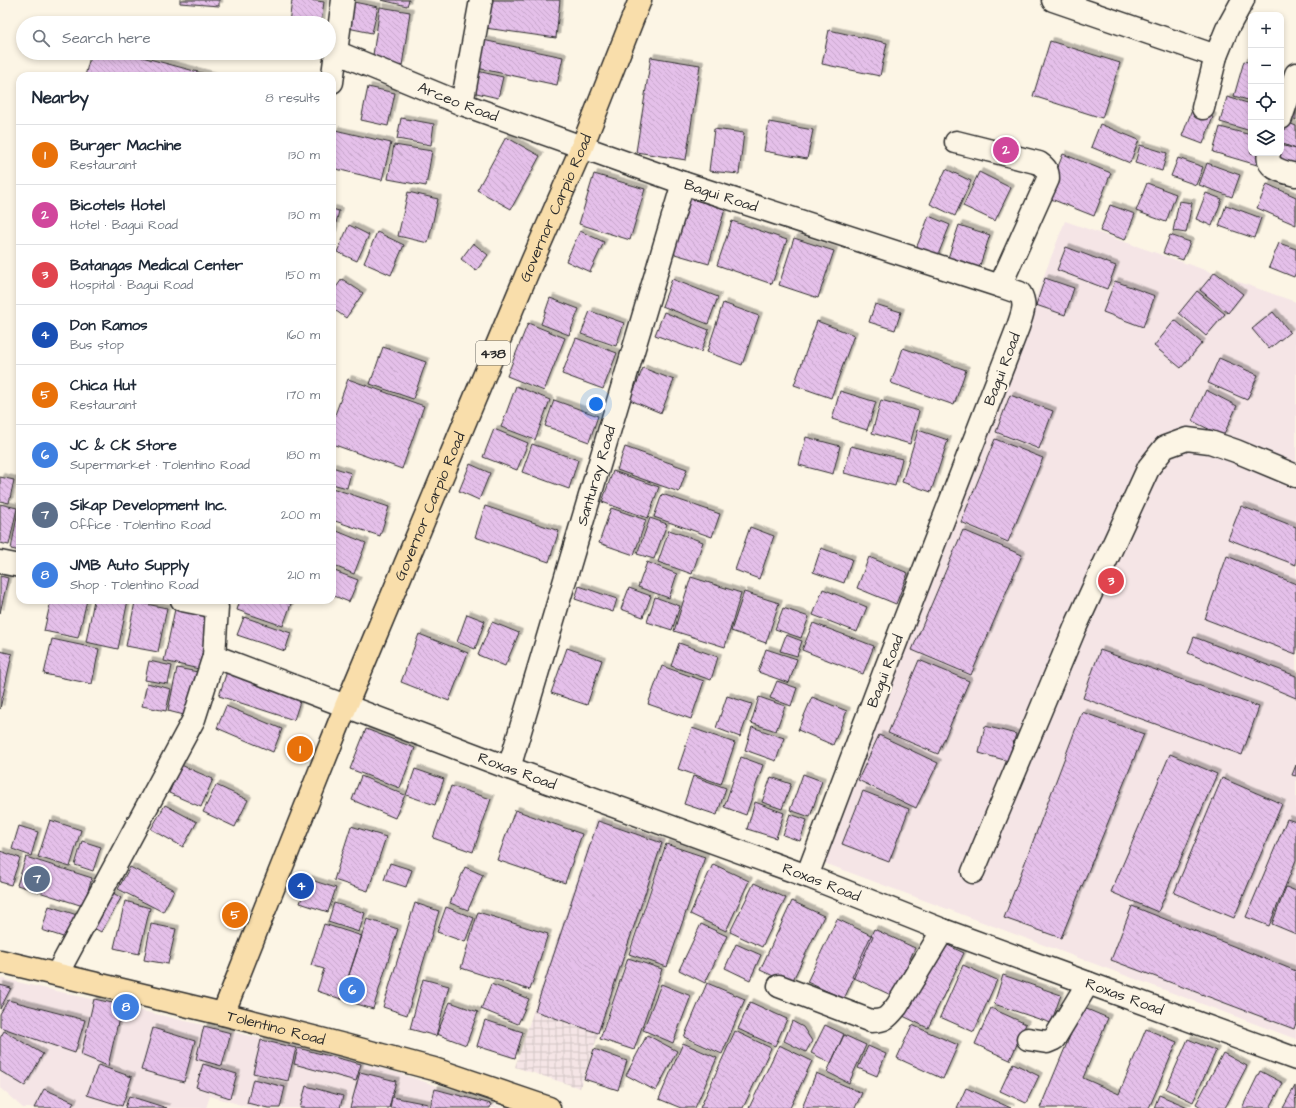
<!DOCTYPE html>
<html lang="en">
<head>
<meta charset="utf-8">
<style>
	body { margin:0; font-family:"Architects Daughter",sans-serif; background:#f6f6f7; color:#1f2937 }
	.controls { position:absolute; right:12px; top:12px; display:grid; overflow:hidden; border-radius:8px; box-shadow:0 2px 6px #0003 }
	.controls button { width:36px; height:36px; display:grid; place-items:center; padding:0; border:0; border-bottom:1px solid #e0e1e3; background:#fff; color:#1f2937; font:20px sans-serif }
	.you { position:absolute; left:596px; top:404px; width:14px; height:14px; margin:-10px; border:3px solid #fff; border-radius:50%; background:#1a73e8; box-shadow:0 0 0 6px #1a73e833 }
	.badge { display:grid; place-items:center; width:26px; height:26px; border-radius:50%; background:#2b2b2b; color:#fff; font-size:13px; font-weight:700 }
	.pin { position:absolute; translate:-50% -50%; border:2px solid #fff; box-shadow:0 1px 4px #0006 }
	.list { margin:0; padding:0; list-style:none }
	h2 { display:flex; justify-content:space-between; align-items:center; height:52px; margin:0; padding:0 16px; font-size:17px }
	h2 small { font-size:13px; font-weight:400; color:#747a83 }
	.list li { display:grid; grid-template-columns:26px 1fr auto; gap:12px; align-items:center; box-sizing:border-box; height:60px; padding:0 16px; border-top:1px solid #e0e1e3 }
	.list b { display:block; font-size:15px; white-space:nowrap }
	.list p { margin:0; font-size:13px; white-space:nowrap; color:#747a83 }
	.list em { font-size:13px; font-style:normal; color:#747a83 }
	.icon { flex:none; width:22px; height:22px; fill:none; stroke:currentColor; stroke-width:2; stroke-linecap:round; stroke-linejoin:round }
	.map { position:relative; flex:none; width:1296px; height:1108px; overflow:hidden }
	.search { position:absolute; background:#fff; box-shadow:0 2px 6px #0003; left:16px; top:16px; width:320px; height:44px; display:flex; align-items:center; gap:10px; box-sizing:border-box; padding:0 14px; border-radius:22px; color:#747a83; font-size:15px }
	.panel { position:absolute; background:#fff; box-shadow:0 2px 6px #0003; left:16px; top:72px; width:320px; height:532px; border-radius:12px }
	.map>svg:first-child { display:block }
	.built { fill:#f5e5e6 }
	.industrial { fill:url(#industrial-grid) }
	.building { fill:url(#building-back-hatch); stroke:#2b2b2b; filter:url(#shadow) }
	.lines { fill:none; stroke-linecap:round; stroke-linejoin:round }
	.minor-casing { stroke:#2b2b2b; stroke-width:25 }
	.major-casing { stroke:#2b2b2b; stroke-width:25 }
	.minor { stroke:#fcf5e5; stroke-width:22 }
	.major { stroke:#f9deab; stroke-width:22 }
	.labels { text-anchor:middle; stroke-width:4; stroke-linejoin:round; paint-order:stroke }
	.shield { fill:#fcf5e5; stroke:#6a6863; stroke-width:1 }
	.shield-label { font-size:14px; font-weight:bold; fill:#2b2b2b }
	.street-label { font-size:15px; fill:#2b2b2b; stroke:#fcf5e5 }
</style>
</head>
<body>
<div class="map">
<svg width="1296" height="1108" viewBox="0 0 1296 1108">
	<defs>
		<pattern id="industrial-grid" width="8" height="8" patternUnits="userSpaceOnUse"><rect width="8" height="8" fill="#f5e5e6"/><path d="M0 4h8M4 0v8" fill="none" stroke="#d2c5c5"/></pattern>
		<pattern id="building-back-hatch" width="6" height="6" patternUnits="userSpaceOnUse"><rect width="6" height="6" fill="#e5c0ea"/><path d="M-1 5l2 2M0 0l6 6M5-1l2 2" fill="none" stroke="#c5a5c9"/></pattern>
		<filter id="shadow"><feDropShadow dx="3.5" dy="-3.5" stdDeviation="0" flood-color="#0004"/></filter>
	</defs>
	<rect width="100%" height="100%" fill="#fcf5e5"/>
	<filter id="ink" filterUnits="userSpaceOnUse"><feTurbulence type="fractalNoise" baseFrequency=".025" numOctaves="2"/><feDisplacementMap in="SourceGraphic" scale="8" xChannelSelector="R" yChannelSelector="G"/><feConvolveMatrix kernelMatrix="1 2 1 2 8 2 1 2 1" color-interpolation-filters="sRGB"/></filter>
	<g filter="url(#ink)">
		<path class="built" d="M1065,221L1296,302V1039L819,861Z
			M0,978L298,1047L398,1073L503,1108H252L210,1096L206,1108H23L0,1088Z"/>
		<path class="industrial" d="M597,818L665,840L580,1088L515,1067Z"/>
		<path class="building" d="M180,0H219V6L180,3Z
			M292,0H310L324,2L321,23H289Z
			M381,0H409L407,6Z
			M489,0H560L556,38L485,28Z
			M349,1L378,7L372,33L343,27Z
			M380,7L410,12L402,66L372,62Z
			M829,30L887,43L880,76L822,64Z
			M478,39L563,57L557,85L472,67Z
			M1050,41L1120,63L1102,118L1033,96Z
			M91,53H127L213,76H85Z
			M651,57L700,65L686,160L636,152Z
			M1244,61L1251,63V101L1234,96Z
			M473,70L503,77L498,98L468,91Z
			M368,87L395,93L388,126L361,120Z
			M1227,97L1251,104V131L1220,122Z
			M1296,103V120L1291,117Z
			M1192,110L1213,117L1203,144L1182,136Z
			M401,118L434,124L431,145L397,139Z
			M1284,121L1296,126V149L1281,143V130Z
			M769,122L813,130L807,159L764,151Z
			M1100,124L1139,140L1130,163L1091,147Z
			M1220,127L1251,135V153H1260L1257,165L1213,152Z
			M714,129L744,133L739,174L709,171Z
			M335,130L391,143L382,180L332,168V142Z
			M506,137L540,156L511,209L477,190Z
			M394,145L432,151L426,186L388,179Z
			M1140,145L1167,153L1162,171L1135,163Z
			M1281,145L1296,149V161L1294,169L1274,153H1281Z
			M1063,154L1111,173L1094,216L1046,197Z
			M1178,158L1203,167L1196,185L1171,176Z
			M1207,163L1240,175L1232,197L1199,185Z
			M946,169L971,181L955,216L930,204Z
			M979,172L1011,188L995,221L963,206Z
			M594,174L645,189L630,240L579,224Z
			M1147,183L1176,194L1166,222L1136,211Z
			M1267,184L1296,197V225L1257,208Z
			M408,192L438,199L428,243L398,236Z
			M1206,193L1222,199L1212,226L1196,219Z
			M685,197L725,209L709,264L668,252Z
			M1179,201L1192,203L1186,233L1173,231Z
			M1110,205L1135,214L1125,240L1100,231Z
			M1226,205L1261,218L1254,238L1219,226Z
			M332,209L339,211L333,235H332Z
			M929,216L950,225L936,260L915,251Z
			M732,221L787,240L772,284L717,265Z
			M349,225L369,235L357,261L337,252Z
			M959,225L990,235L979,268L948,258Z
			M580,231L604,242L590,272L566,261Z
			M377,232L404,245L391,275L364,263Z
			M1170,235L1190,242L1183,260L1163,253Z
			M794,238L834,251L818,298L779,285Z
			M473,243L488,255L476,271L461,259Z
			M1279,243L1296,249V272L1294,277L1269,267Z
			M1066,247L1116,266L1107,289L1057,270Z
			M1215,272L1243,294L1228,313L1200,290Z
			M1045,278L1074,288L1065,315L1036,305Z
			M342,279L363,293L346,318L332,308V293Z
			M672,279L718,297L708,324L662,306Z
			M1115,281L1155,296L1143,327L1103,312Z
			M1197,291L1225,314L1206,336L1179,313Z
			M550,298L579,309L569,335L541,324Z
			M723,303L759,316L742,365L707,352Z
			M875,304L901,312L895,330L869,322Z
			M590,311L624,323L616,346L581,334Z
			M664,312L709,330L701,352L655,335Z
			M1273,312L1290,332L1269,349L1252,329Z
			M1175,320L1202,343L1181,368L1154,346Z
			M817,321L854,335L831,398L794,385Z
			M528,323L565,338L544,391L507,376Z
			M576,338L617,353L603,389L562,374Z
			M383,347L426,362L413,399L370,384Z
			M903,348L966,370L954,405L891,383Z
			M1219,358L1258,375L1247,400L1208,383Z
			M643,368L674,380L661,413L630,400Z
			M348,379L424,406L402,469L332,444V423Z
			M516,386L550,400L535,440L501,427Z
			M1206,390L1237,406L1223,436L1192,421Z
			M840,391L876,402L867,430L832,419Z
			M1010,395L1053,411L1039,449L996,432Z
			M554,400L598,416L589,442L545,426Z
			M881,400L919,411L910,444L872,433Z
			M494,429L528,443L517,470L483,457Z
			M918,430L948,440L931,492L902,482Z
			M806,437L840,446L833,474L799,465Z
			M995,439L1043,458L1008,542L961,522Z
			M532,444L578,460L569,489L522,472Z
			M851,446L902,459L895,486L844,473Z
			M625,447L687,469L679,492L617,470Z
			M470,464L490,473L479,500L459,491Z
			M332,467L351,473L347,488L332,484Z
			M613,471L659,487L648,518L602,502Z
			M0,477L14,480L9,503L0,501Z
			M332,488L389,507L380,536L332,520Z
			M662,494L720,514L712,537L654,517Z
			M0,504L17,508L9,545L0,543Z
			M485,506L559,531L549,562L475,537Z
			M1241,506L1296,527V565L1228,539Z
			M611,508L646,520L634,555L599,543Z
			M18,511H20V551L11,549Z
			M650,518L667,524L654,559L637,554Z
			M750,527L774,536L759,579L735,570Z
			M332,529L366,543L354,574L332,565Z
			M669,530L703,542L692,574L658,562Z
			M963,530L1022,555L971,675L912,650Z
			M821,548L852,559L844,583L813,572Z
			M1227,556L1296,584V654L1205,619Z
			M869,557L908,573L896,604L857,588Z
			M647,562L677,574L669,598L638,587Z
			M332,570L358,580L349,602L332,595Z
			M0,576L8,578L0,613Z
			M691,577L741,593L725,647L674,631Z
			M579,586L617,599L613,612L575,599Z
			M629,588L651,596L643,617L621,609Z
			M823,589L867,607L857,632L813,615Z
			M744,592L779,603L766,643L731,631Z
			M655,597L680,606L672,630L647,622Z
			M51,600H87L78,638L44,631Z
			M94,600H128L118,649L86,642Z
			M240,600H280L291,604L283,626L237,610Z
			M135,602L167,608L158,652L126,646Z
			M783,608L809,617L801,638L775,629Z
			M175,609L210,617L199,669L164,661Z
			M467,614L485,621L475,649L457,642Z
			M244,617L291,633L285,651L237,635Z
			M492,622L519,633L505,666L478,655Z
			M813,623L874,646L863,674L802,650Z
			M419,634L468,653L449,701L401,682Z
			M786,635L802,641L797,656L780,651Z
			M1194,637L1296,676V698L1188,653Z
			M52,639L99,649L92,684L44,674Z
			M679,643L718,657L711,680L671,666Z
			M567,648L602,660L587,705L551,693Z
			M766,649L797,659L789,683L758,672Z
			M1100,650L1259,707L1242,755L1083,698Z
			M0,651L12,654L0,709Z
			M919,660L969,681L938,754L888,733Z
			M149,661L172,666L168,684L145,680Z
			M662,666L704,681L691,719L648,704Z
			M177,668L198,672L188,716L168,711Z
			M228,668L303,692L294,720L219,696Z
			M777,681L797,688L791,706L770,698Z
			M147,683L171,689L166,711L142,706Z
			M727,696L752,704L740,737L716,728Z
			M759,697L785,706L776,731L751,723Z
			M812,697L847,711L833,745L798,730Z
			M226,706L282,729L273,752L217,728Z
			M1082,712L1144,734L1061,938L1004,918Z
			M985,726L1016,734L1008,761L979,753Z
			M752,727L784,738L776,761L745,750Z
			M692,728L735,743L721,784L678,769Z
			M366,729L415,748L400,788L350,769Z
			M879,735L938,763L916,808L858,780Z
			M1170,754L1217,774L1158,912L1111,892Z
			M741,757L763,765L746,815L724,807Z
			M181,765L213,779L201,807L169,793Z
			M1296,765V776L1292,775Z
			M415,769L444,779L435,805L406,795Z
			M803,774L822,781L810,817L790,810Z
			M361,776L405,795L395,818L352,800Z
			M693,776L726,788L717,815L684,804Z
			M771,777L791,784L782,809L762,802Z
			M1222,778L1282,804L1234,918L1174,893Z
			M216,785L248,800L235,827L203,812Z
			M451,786L491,799L473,852L433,838Z
			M863,791L909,809L889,862L842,844Z
			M755,802L784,813L776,838L747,829Z
			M165,805L197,822L183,847L151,829Z
			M515,810L582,834L565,883L497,860Z
			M790,814L807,820L800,841L783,835Z
			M1287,819L1296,822V860L1269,926L1246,917Z
			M50,820L81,830L70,867L38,857Z
			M598,821L662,843L598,1033L535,1011Z
			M19,826L38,832L31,856L12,849Z
			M351,826L386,837L368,891L334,880Z
			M82,841L101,847L93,871L75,865Z
			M666,844L705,857L667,967L629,954Z
			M0,851L20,858L11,885L0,882Z
			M26,857L92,878L83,906L17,885Z
			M390,863L412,870L406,887L384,880Z
			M713,864L749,881L726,931L690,914Z
			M130,867L174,890L163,912L118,889Z
			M465,867L483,875L468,910L450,903Z
			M308,879L336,888L328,912L300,903Z
			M754,883L786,898L762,947L730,932Z
			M1286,887L1296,891V934L1272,924Z
			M106,888L121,898L101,932L85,923Z
			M125,901L150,908L139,954L114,948Z
			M792,901L824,916L791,984L760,970Z
			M334,903L365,913L359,932L328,922Z
			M415,903L439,911L407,1015L383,1007Z
			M49,906L77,915L69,939L42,930Z
			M1132,906L1296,971V1023L1294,1029L1111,960Z
			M446,907L474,918L465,942L437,932Z
			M478,912L548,934L530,990L461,968Z
			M367,919L398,929L373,1009L341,999Z
			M837,919L873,936L844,999L807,982Z
			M151,924L176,929L168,964L144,960Z
			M324,924L362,936L341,999L317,991L324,969L311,965Z
			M701,924L727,936L705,983L679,970Z
			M874,929L915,948L893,996L852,977Z
			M939,941L964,953L928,1028L903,1016Z
			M736,944L761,955L750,980L725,968Z
			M628,958L662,969L634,1050L600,1039Z
			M963,965L997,980L974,1032L940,1017Z
			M1003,975L1061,995L1051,1023L994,1004Z
			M423,979L449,986L436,1036L410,1029Z
			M707,983L745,999L722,1054L684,1037Z
			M491,984L529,999L518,1024L481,1009Z
			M661,984L691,996L673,1043L643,1030Z
			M0,985L11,988L0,1009Z
			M94,999L122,1005L108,1066L81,1055Z
			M8,1000L85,1020L75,1053L0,1027V1014Z
			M450,1002L478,1012L466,1045L437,1034Z
			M750,1002L787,1019L775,1046L738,1029Z
			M1082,1007L1108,1018L1083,1078L1119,1094L1146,1029L1177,1042L1149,1108H1040Z
			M991,1008L1026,1024L1010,1060L975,1044Z
			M485,1020L523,1032L515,1058L477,1046Z
			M792,1021L803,1027L812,1041L806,1052L784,1041Z
			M825,1025L844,1034L831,1063L811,1053Z
			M912,1025L958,1045L943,1079L897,1058Z
			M204,1026L231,1033L222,1066L196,1059Z
			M153,1028L195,1041L184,1082L141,1070Z
			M4,1031L43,1054L25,1086L0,1071V1038Z
			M735,1031L771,1048L743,1108H700Z
			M647,1035L677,1051L656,1091L626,1075Z
			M844,1035L866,1045L849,1083L827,1072Z
			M1188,1039L1216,1051L1193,1102L1166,1089Z
			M261,1040L296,1048L288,1081L253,1073Z
			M683,1043L717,1058L695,1108H681L659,1099Z
			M779,1045L812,1061L790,1108H749Z
			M868,1046L886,1054L877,1076L858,1068Z
			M298,1048L361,1064L356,1081L294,1064Z
			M594,1049L627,1061L618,1090L584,1079Z
			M1223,1053L1247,1066L1225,1108H1203L1196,1104Z
			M1013,1063L1039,1076L1026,1103L1000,1091Z
			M203,1064L237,1074L230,1098L196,1087Z
			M98,1065L132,1077L122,1106L87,1095Z
			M1260,1071L1283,1083L1270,1108H1242Z
			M360,1072L396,1081L389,1108H350Z
			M816,1073L862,1093L855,1108H802Z
			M253,1079L285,1087L280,1108H268L247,1103Z
			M306,1086L343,1096L340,1108H300Z
			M1295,1086L1296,1108H1283Z
			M966,1088L1011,1108H957Z
			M44,1089L74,1102L71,1108H34Z
			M435,1089L491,1104L490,1108H430Z
			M1159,1095L1188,1107V1108H1154Z
			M129,1096L167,1108H125Z
			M392,1097L428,1104L427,1108H390Z"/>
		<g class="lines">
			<defs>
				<g id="minor">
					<path d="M1053,0L1216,56"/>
					<path id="s1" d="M336,52L462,104L582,147L683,183L1000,286L1020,293C1027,305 1022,314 1018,327L884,673L807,876"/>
					<path d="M332,82L343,0"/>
					<path d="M462,104L481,0"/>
					<path d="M1203,108L1216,56L1227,29L1243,0"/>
					<path d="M1281,118L1296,74"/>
					<path d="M956,142L1039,163C1046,168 1048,171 1048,179L1000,286"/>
					<path d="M1269,153C1265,169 1284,172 1296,175"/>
					<path d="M0,562L20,566"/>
					<path id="s2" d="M182,600L217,607L214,656L509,768L807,876L943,930L1296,1059"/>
					<path id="s3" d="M509,768L683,183"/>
					<path d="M973,872L1075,628L1149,467L1165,447L1187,439L1210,442L1236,451L1296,476"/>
					<path d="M57,974L194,719L214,656"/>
					<path d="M779,986L871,1021C886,1021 888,1017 897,1006L943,930"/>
					<path d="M1028,1039L1047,1042L1054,1039L1088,983"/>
				</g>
				<g id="major">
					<path id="s4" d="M0,961L223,1014L344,1045L434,1069L549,1108"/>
					<path id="s5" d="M223,1014L346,706L531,264L582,147L640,0"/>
				</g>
			</defs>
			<use href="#minor" class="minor-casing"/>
			<use href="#major" class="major-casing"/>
			<use href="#minor" class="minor"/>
			<use href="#major" class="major"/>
		</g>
	</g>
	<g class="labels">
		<rect class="shield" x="476" y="341" width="34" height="24" rx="3"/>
		<g class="shield-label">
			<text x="493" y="358">438</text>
		</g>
		<g class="street-label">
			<text dy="5" stroke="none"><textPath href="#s1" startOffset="132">Arceo Road</textPath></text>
			<text dy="5" stroke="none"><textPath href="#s1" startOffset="411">Bagui Road</textPath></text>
			<text dy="5" stroke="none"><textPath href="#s5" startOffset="872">Governor Carpio Road</textPath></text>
			<text transform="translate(1002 369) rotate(-69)" y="5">Bagui Road</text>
			<text dy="5" stroke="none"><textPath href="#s3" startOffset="305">Santuray Road</textPath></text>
			<text dy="5" stroke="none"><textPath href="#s5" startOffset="548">Governor Carpio Road</textPath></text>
			<text transform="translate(885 671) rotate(-69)" y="5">Bagui Road</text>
			<text dy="5" stroke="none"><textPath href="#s2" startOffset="409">Roxas Road</textPath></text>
			<text dy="5" stroke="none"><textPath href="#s2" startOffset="733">Roxas Road</textPath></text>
			<text dy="5" stroke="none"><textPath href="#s2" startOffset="1057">Roxas Road</textPath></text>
			<text dy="5" stroke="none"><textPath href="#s4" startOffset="284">Tolentino Road</textPath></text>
		</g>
	</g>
</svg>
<div class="controls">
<button>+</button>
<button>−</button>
<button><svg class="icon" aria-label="locate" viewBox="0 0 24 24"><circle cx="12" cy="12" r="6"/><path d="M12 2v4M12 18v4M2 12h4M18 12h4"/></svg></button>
<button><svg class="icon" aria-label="layers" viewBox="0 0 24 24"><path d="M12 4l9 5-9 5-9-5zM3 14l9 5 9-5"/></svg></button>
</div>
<div class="you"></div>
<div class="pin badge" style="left:300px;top:749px;background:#e8710a">1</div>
<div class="pin badge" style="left:1006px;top:150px;background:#d1479c">2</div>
<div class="pin badge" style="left:1111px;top:581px;background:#e0444e">3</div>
<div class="pin badge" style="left:301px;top:886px;background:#1a4fb4">4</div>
<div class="pin badge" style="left:235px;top:915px;background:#e8710a">5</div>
<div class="pin badge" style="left:352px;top:990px;background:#3f7fe0">6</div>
<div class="pin badge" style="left:37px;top:879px;background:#5c6f8a">7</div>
<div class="pin badge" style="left:126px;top:1007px;background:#3f7fe0">8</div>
<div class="search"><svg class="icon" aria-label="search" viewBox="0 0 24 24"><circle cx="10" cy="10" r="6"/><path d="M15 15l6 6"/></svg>Search here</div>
<section class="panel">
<h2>Nearby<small>8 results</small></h2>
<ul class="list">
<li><span class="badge" style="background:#e8710a">1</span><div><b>Burger Machine</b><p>Restaurant</p></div><em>130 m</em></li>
<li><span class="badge" style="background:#d1479c">2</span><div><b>Bicotels Hotel</b><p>Hotel · Bagui Road</p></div><em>130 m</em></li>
<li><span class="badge" style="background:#e0444e">3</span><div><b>Batangas Medical Center</b><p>Hospital · Bagui Road</p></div><em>150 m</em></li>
<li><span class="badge" style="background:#1a4fb4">4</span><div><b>Don Ramos</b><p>Bus stop</p></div><em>160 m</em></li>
<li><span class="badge" style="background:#e8710a">5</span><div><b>Chica Hut</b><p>Restaurant</p></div><em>170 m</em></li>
<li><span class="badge" style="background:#3f7fe0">6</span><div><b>JC &amp; CK Store</b><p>Supermarket · Tolentino Road</p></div><em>180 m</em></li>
<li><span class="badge" style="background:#5c6f8a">7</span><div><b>Sikap Development Inc.</b><p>Office · Tolentino Road</p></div><em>200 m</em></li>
<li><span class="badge" style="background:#3f7fe0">8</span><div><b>JMB Auto Supply</b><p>Shop · Tolentino Road</p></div><em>210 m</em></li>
</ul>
</section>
</div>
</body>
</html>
